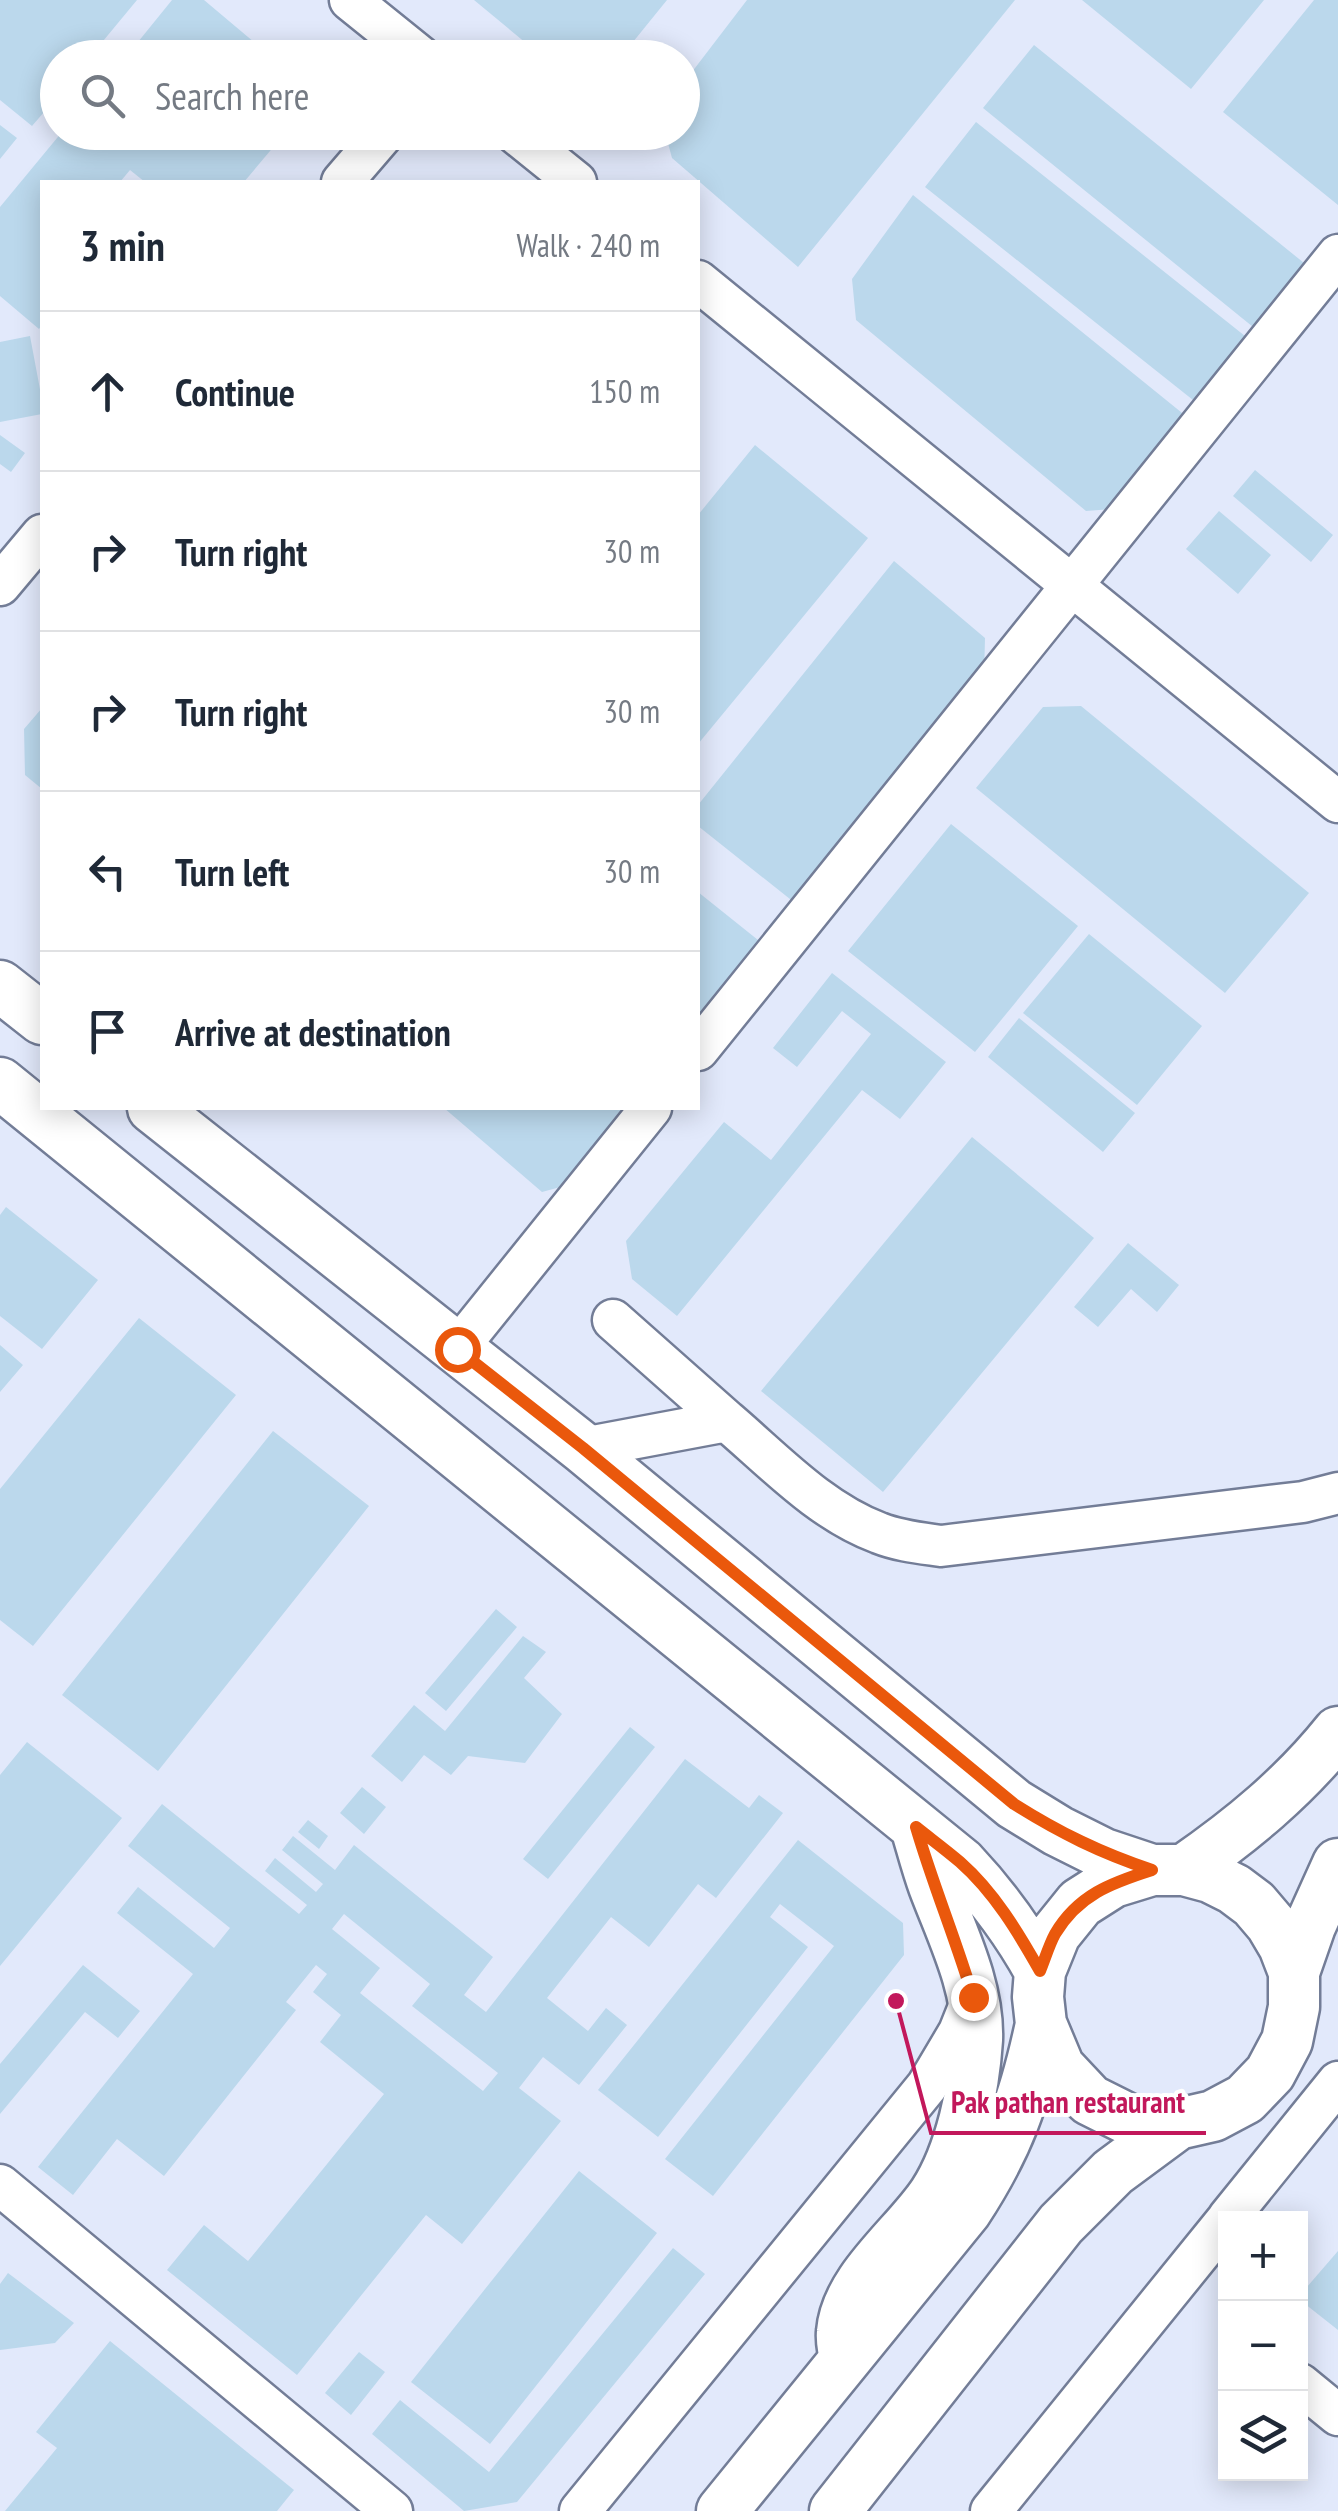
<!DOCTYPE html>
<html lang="en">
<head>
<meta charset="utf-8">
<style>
	body { margin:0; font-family:"PT Sans Narrow",sans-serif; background:#f2f2f3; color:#1f2937 }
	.controls { position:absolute; right:30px; bottom:30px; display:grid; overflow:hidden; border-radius:0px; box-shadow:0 5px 25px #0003 }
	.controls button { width:90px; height:90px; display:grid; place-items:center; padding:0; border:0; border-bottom:2px solid #e0e1e3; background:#fff; color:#1f2937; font:50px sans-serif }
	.stop { position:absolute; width:30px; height:30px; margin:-22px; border:8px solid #ea580c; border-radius:50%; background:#fff }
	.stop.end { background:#ea580c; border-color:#fff; box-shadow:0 2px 10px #0008 }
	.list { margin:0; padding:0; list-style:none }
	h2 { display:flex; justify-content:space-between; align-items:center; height:130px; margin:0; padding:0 40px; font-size:42px }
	h2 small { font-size:32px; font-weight:400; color:#747a83 }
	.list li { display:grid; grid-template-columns:65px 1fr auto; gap:30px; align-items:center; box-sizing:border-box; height:160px; padding:0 40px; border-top:2px solid #e0e1e3 }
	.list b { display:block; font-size:38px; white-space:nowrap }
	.list em { font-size:32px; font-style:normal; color:#747a83 }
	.icon { flex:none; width:55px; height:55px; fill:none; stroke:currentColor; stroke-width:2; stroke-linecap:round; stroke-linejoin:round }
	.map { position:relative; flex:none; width:1338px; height:2511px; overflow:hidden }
	.search { position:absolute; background:#fff; box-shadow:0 5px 25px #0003; left:40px; top:40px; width:660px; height:110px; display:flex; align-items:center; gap:25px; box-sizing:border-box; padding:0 35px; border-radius:55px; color:#747a83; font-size:38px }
	.panel { position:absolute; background:#fff; box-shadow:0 5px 25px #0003; left:40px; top:180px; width:660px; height:930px; border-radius:0px }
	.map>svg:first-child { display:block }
	.building { fill:#bbd8ec; fill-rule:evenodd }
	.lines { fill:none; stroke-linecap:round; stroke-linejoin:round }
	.minor-casing { stroke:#737d97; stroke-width:45 }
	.major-casing { stroke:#737d97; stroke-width:55 }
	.minor { stroke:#fff; stroke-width:40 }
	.major { stroke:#fff; stroke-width:50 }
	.route { stroke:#ea580c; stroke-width:12 }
	.leader { fill:none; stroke:#c2185b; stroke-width:4 }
	.callout-dot { fill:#c2185b; stroke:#fff; stroke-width:4 }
	.callout-label { font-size:30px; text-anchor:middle; font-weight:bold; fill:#c2185b; stroke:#fff; stroke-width:8; stroke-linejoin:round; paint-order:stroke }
</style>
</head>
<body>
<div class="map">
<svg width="1338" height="2511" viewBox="0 0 1338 2511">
	<rect width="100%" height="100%" fill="#e2e9fb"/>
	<path class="building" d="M0,0H137L89,58H58V96L32,126L0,100Z
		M172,0H204L273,58H125Z
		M474,0H667L620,58H544Z
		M747,0H1015L798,267L672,158L665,132H682V85Z
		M1082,0H1264L1191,89Z
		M1314,0H1338V205L1223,112Z
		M1034,45L1309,267L1258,331L983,108Z
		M976,122L1250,340L1198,404L925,187Z
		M0,125L17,138L0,159Z
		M62,132H286L244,182H145L130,170L120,182H42V325L39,329L0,296V207Z
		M913,195L1192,421L1125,508L1086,511L856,320L852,279Z
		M30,336L42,400V414L0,422V342Z
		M0,435L25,453L11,472L0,464Z
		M755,445L868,538L698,744V515Z
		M1255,470L1333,535L1311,562L1233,496Z
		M1219,511L1271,555L1238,594L1186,549Z
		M894,561L985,638L984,677L800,907L698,826V805Z
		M1081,706L1309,893L1225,993L976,788L1043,707Z
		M42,708V789L25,775L24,729Z
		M951,824L1078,926L975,1052L848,951Z
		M698,892L763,944L698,1027Z
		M1089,934L1202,1026L1137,1105L1023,1013Z
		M832,973L946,1062L900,1119L862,1090L677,1316L632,1279L626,1241L724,1122L771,1160L871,1034L842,1011L797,1067L773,1048Z
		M1019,1018L1135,1113L1103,1152L988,1057Z
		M444,1108H635L575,1183L542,1192Z
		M972,1137L1094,1238L883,1492L761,1391Z
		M6,1207L98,1280L42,1349L0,1316V1215Z
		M1128,1243L1179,1285L1157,1312L1131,1289L1098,1327L1074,1307Z
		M139,1318L236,1395L33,1646L0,1620V1489Z
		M0,1345L23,1365L0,1392Z
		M273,1431L369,1506L158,1771L62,1695Z
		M496,1609L517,1627L446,1711L425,1693Z
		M523,1636L546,1652L524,1678L562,1714L525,1763L468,1756L451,1775L424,1755L402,1782L371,1756L414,1705L445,1731Z
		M630,1727L655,1747L548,1879L523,1859Z
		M27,1742L122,1818L0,1966V1775Z
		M685,1759L749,1808L759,1795L783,1813L716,1898L698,1884L649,1947L611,1917L547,1998L588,2031L606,2008L627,2025L579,2085L543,2057L519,2088L561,2121L462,2244L426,2215L297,2375L167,2270L204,2225L248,2261L384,2094L320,2042L341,2015L313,1992L327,1974L316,1965L286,2002L296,2010L164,2176L117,2139L73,2195L38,2167L193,1974L117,1913L138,1887L214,1948L230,1928L128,1846L162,1804L299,1914L307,1905L265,1871L275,1858L316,1892L323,1884L282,1850L293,1836L335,1870L354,1845L493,1957L464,1995L486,2012ZM344,1914L430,1984L412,2006L498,2073L483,2091L360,1993L380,1968L332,1929Z
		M362,1787L386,1807L364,1834L340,1813Z
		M308,1820L328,1836L319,1849L298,1832Z
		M798,1840L903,1923L904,1955L713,2196L665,2159L834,1946L780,1904L770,1917L808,1947L658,2137L598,2090Z
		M83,1965L140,2011L118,2038L85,2012L0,2114V2064Z
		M579,2171L657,2233L490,2444L411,2382Z
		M673,2248L705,2274L517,2502L464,2511L372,2434L400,2400L489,2472Z
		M1338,2251V2330L1300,2300V2295Z
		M8,2273L74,2323L55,2343L0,2350V2284Z
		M110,2341L294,2490L277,2511H5L57,2448L36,2432Z
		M359,2352L385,2372L351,2415L325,2393Z"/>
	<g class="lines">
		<defs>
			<path id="minor" d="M350,0L422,58
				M514,132L576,182
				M342,182L385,132
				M698,281L1338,802
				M0,585L42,535
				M698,1050L1338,255
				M613,1320L727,1421
				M457,1349L651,1108
				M583,1448L727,1421C774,1461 820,1511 879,1533C899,1541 920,1543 941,1546L1303,1502L1338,1493
				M0,2185L392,2511
				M1228,2218L1338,2082
				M1300,2384L1338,2415
				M580,2511L927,2086L959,2032L973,1997
				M991,2511L1226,2221"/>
			<path id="major" d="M0,986L42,1019
				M0,1083L961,1863C993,1897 1018,1931 1040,1971
				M153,1108L583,1448L1014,1804L1058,1831L1104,1854L1152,1870H1184L1210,1877L1234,1889L1254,1904L1271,1924L1284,1946L1294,1972V2007L1287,2041L1270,2073L1245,2099L1213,2116L1178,2124L1132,2121L1090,2100L1059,2067L1041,2024L1038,1997L1040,1971L1055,1934L1080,1903L1113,1882L1152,1870
				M1184,1870C1242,1830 1294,1787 1338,1732
				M1294,1972L1310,1926L1338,1864
				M844,2355C843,2348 841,2340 842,2332C846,2280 906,2236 934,2194C961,2153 974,2088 977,2040C979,1987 952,1934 934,1886C927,1867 922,1847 916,1827
				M722,2511L966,2211C1008,2147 1025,2099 1041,2024
				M835,2511L1061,2224L1113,2172L1178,2124"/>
		</defs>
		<use href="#minor" class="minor-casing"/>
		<use href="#major" class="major-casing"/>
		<use href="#minor" class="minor"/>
		<use href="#major" class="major"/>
	</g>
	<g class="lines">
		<path class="route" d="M457,1349L583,1448L1014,1804C1060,1833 1101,1853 1152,1870C1111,1883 1078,1895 1055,1934C1049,1945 1045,1959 1040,1971C1018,1932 994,1892 960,1862C946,1850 931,1839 916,1827C933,1885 956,1940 973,1997"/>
	</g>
	<path class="leader" d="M896 2001L931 2133H1206"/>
	<circle class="callout-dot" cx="896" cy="2001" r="10"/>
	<g class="callout-label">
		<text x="1068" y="2113">Pak pathan restaurant</text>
	</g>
</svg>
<div class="controls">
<button>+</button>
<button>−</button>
<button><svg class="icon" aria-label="layers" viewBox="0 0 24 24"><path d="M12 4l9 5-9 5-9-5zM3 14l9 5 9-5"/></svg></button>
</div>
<div class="stop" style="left:457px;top:1349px"></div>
<div class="stop end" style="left:973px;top:1997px"></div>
<div class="search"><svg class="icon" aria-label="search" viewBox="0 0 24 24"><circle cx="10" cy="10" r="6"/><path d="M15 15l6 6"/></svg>Search here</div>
<section class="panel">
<h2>3 min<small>Walk · 240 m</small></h2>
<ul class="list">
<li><svg class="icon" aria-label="ahead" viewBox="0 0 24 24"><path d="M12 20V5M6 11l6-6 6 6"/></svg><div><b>Continue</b></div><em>150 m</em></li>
<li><svg class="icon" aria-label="right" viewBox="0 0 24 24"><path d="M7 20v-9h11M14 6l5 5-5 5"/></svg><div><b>Turn right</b></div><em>30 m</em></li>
<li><svg class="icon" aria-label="right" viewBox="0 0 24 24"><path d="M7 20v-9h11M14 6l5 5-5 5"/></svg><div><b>Turn right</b></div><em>30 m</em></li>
<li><svg class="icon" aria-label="left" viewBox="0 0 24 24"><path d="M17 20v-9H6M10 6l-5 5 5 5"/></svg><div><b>Turn left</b></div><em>30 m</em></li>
<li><svg class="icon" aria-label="arrive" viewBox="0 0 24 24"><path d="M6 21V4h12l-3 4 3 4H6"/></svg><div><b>Arrive at destination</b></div></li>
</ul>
</section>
</div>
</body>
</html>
